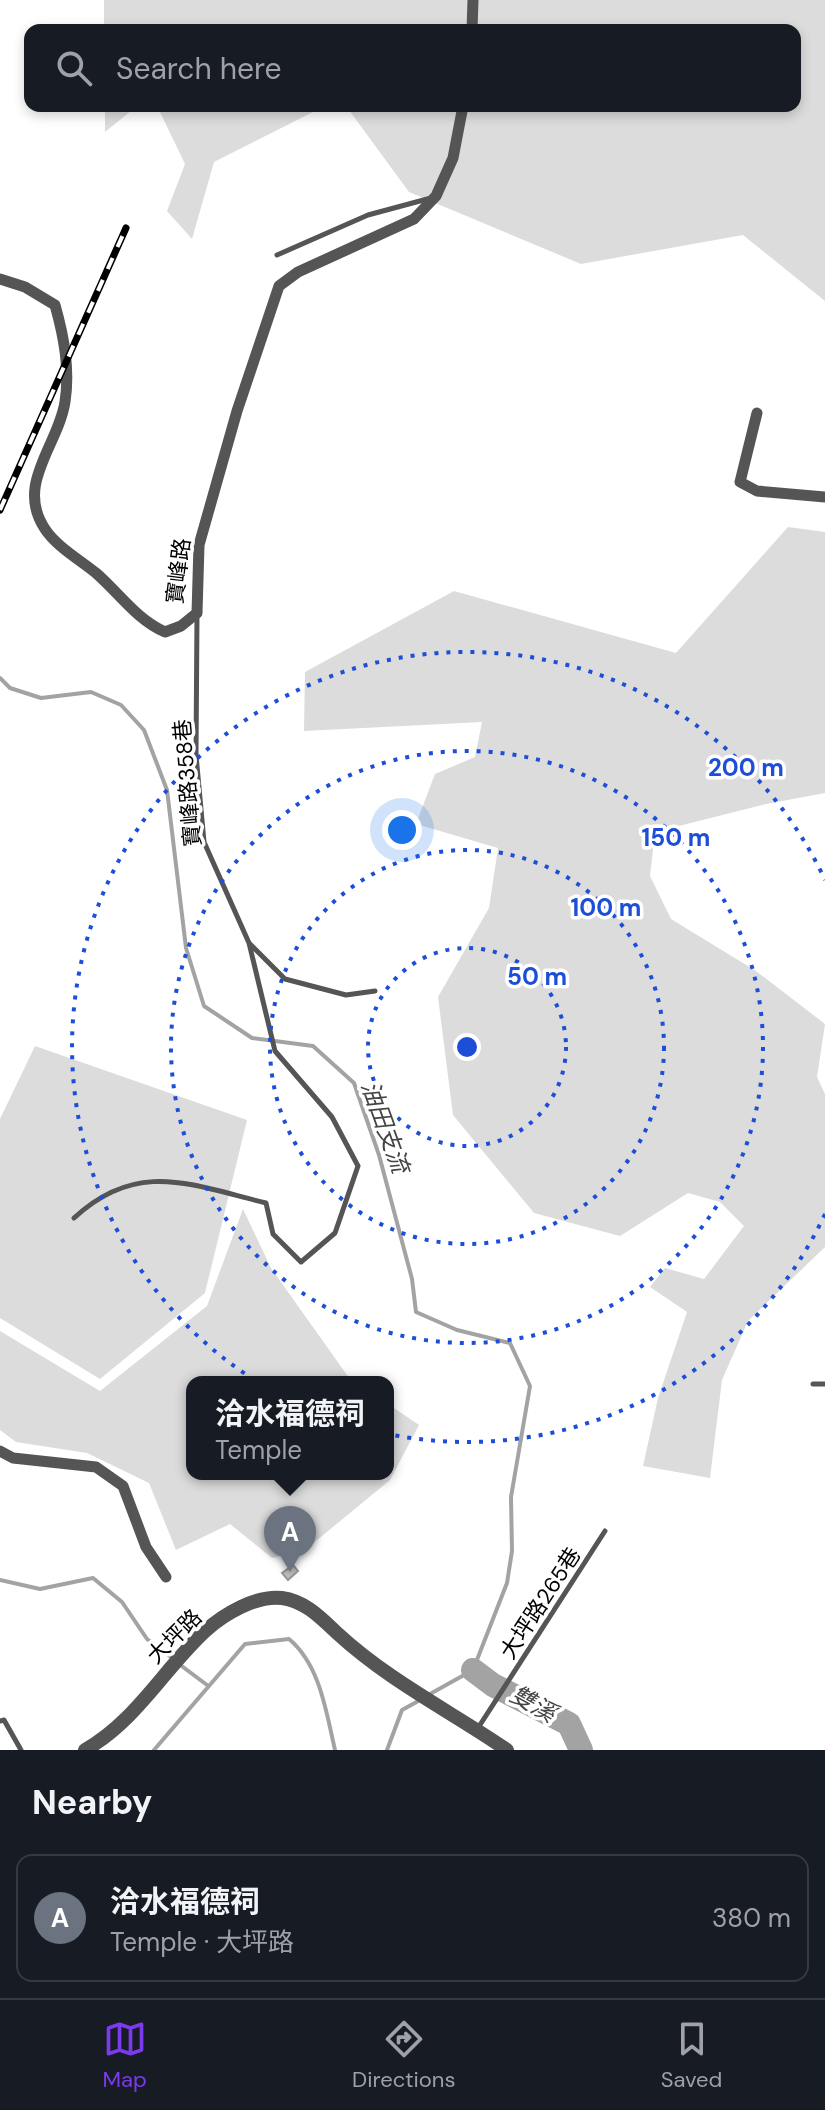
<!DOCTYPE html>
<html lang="en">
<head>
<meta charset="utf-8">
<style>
	body { margin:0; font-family:"DM Sans","Noto Sans TC",sans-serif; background:#20242c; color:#f1f3f6 }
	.you { position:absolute; left:402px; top:830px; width:28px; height:28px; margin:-20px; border:6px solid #fff; border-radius:50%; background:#1a73e8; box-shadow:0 0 0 12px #1a73e833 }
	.badge { display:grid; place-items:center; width:52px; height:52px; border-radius:50%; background:#7c3aed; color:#fff; font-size:26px; font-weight:700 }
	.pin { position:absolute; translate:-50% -66px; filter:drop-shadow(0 2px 4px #0008) }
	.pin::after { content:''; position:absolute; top:42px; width:28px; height:24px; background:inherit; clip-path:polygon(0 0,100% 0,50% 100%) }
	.popup { position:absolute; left:186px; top:1376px; width:208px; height:104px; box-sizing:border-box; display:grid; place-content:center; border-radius:16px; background:#171b24; filter:drop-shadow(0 2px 6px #0005); font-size:26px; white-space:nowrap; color:#9ea1a6 }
	.popup b { font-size:30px; color:#f1f3f6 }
	.popup::after { content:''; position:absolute; left:50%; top:100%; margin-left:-16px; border:16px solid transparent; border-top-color:#171b24 }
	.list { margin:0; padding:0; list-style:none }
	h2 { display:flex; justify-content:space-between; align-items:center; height:104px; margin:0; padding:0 32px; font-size:34px }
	h2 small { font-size:26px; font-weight:400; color:#9ea1a6 }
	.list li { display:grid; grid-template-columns:52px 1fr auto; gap:24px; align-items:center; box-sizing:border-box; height:128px; margin:0 16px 16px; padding:0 16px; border:2px solid #363941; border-radius:16px }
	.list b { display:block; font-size:30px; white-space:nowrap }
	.list p { margin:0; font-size:26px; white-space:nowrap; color:#9ea1a6 }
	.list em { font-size:26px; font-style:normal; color:#9ea1a6 }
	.icon { flex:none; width:44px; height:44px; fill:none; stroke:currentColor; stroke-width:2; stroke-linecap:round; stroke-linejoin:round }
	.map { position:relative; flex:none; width:825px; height:1750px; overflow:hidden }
	.search { position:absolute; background:#171b24; box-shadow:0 4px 12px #0003; left:24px; right:24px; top:24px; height:88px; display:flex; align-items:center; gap:20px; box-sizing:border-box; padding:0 28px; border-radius:16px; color:#9ea1a6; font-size:30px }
	.sheet { height:248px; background:#171b24 }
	nav { display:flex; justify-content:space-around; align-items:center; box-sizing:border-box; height:112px; border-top:2px solid #363941; background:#171b24; font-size:22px; color:#9ea1a6 }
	nav a { display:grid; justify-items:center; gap:4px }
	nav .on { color:#7c3aed }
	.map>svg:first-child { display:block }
	.green { fill:#dcdcdc }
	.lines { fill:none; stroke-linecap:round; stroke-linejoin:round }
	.stream { stroke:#a3a3a3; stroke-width:4 }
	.river { stroke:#a3a3a3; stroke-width:24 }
	.building { fill:#c4c4c4; stroke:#999; stroke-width:2 }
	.service { stroke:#555; stroke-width:5 }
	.minor { stroke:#555; stroke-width:11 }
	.tertiary { stroke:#555; stroke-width:14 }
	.rail-casing { stroke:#000; stroke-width:7 }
	.rail { stroke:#fff; stroke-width:4; stroke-dasharray:12; stroke-linecap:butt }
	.ring { fill:none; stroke:#1d4ed8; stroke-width:4; stroke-dasharray:4 8 }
	.labels { text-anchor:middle; stroke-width:7; stroke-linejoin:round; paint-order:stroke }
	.street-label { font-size:22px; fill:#000; stroke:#fff }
	.water-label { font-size:24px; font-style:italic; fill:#444; stroke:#fff }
	.centre { fill:#1d4ed8; stroke:#fff; stroke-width:4 }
	.ring-label { font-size:24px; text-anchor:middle; font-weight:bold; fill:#1d4ed8; stroke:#fff; stroke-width:7; stroke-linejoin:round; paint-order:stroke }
</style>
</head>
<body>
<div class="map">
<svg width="825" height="1750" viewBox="0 0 825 1750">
	<rect width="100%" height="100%" fill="#fff"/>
	<path class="green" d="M104,0H825V301L743,235L581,264L409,192L346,106H795V30H104Z
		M105,106H137L105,132Z
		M157,106H325L214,162L192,239L167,211L185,164Z
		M788,527L825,532V793L766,804L655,832L650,876L671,919L756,971L825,1024L817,1077L825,1094V1247L748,1321L722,1380L710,1478L643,1466L658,1398L687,1312L650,1287L665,1268L704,1279L744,1226L720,1202L688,1193L620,1236L534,1213L453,1115L438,997L489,908L498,848L416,824L435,774L475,757L482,722L304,731L305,672L454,591L676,653Z
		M35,1046L247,1120L205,1293L100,1379L0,1318V1119Z
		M243,1209L271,1268L347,1375L356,1382H192V1474H388V1404L419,1425L390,1480L305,1550L272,1558L230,1524L176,1550L149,1483L87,1453L16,1442L0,1430V1331L100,1391L207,1306Z"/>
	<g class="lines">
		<path class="stream" d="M0,678L10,688L41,698L91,692L121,705L144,730L167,790L186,948L204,1006L252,1038L313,1046L354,1083L379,1155L412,1279L416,1312L457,1330L510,1343L530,1386L511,1497L512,1551L507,1583L473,1670L430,1694
			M0,1580L40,1589L93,1578L122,1602L147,1639L172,1658
			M179,1664L207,1685
			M154,1750L245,1644L289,1639C320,1665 326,1711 335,1750
			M387,1750L402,1710L422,1699"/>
		<path class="river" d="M473,1670L493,1685L569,1724L581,1750"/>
	</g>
	<path class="building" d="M293,1565L298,1571L288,1580L282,1573Z"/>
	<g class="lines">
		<path class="service" d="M277,255L368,215L431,198
			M197,614L196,755L204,842L249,943L285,979L346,995L375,991
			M74,1218C138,1159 191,1185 266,1203L273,1234L301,1262L335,1233L358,1166L332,1117L275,1051L249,943
			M813,1384H825
			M0,1721L4,1720L21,1750
			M478,1728L605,1531"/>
		<path class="minor" d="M472,30L473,0
			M0,279L25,287L55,305C64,337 70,369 65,402C58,446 15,484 45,529C56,546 80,560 96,573C119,593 137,620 165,632L181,626L197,613L199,545L237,411L279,286L298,272L414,219L436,196L453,158L463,106
			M757,413L740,482L757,491L825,497
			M0,1451L13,1458L96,1467L123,1486L146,1547L166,1577"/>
		<path class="tertiary" d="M85,1750C136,1721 163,1670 205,1631C224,1614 256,1595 282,1598C305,1601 321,1618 337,1633C389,1681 450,1711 507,1750"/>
		<defs>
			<path id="rail" d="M0,510L126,228"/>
		</defs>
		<use href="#rail" class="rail-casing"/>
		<use href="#rail" class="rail"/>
	</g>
	<g class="ring">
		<circle cx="467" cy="1047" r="99"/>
		<circle cx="467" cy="1047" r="197"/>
		<circle cx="467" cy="1047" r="296"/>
		<path d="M825 1214A395 395 0 1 1 825 880"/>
	</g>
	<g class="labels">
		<g class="street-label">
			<text transform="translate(178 571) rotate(-83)" y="8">寶峰路</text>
			<text transform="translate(187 783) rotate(-95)" y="8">寶峰路358巷</text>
			<text transform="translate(540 1603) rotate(-57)" y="8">大坪路265巷</text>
			<text transform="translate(174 1636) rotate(-45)" y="8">大坪路</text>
		</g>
		<g class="water-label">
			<text transform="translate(385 1127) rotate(70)" y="8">油田支流</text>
			<text transform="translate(533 1704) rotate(29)" y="8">雙溪</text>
		</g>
	</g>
	<circle cx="467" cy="1047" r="12" class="centre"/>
	<g class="ring-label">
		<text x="746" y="776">200 m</text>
		<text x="676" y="846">150 m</text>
		<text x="606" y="916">100 m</text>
		<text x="537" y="985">50 m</text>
	</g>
</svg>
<div class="you"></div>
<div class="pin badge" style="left:290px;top:1572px;background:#6b7280">A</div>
<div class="popup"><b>洽水福德祠</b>Temple</div>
<div class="search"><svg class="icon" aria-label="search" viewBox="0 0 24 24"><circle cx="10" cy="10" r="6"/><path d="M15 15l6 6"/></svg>Search here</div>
</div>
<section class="sheet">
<h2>Nearby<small></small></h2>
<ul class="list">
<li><span class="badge" style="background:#6b7280">A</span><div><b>洽水福德祠</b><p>Temple · 大坪路</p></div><em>380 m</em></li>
</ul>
</section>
<nav>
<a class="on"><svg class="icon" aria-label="map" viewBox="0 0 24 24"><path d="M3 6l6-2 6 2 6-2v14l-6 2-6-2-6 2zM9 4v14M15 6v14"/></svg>Map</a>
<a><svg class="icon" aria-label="directions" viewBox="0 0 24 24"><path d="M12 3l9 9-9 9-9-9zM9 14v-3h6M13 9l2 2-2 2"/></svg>Directions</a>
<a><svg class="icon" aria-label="saved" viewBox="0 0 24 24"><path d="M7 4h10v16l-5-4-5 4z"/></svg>Saved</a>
</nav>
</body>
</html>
